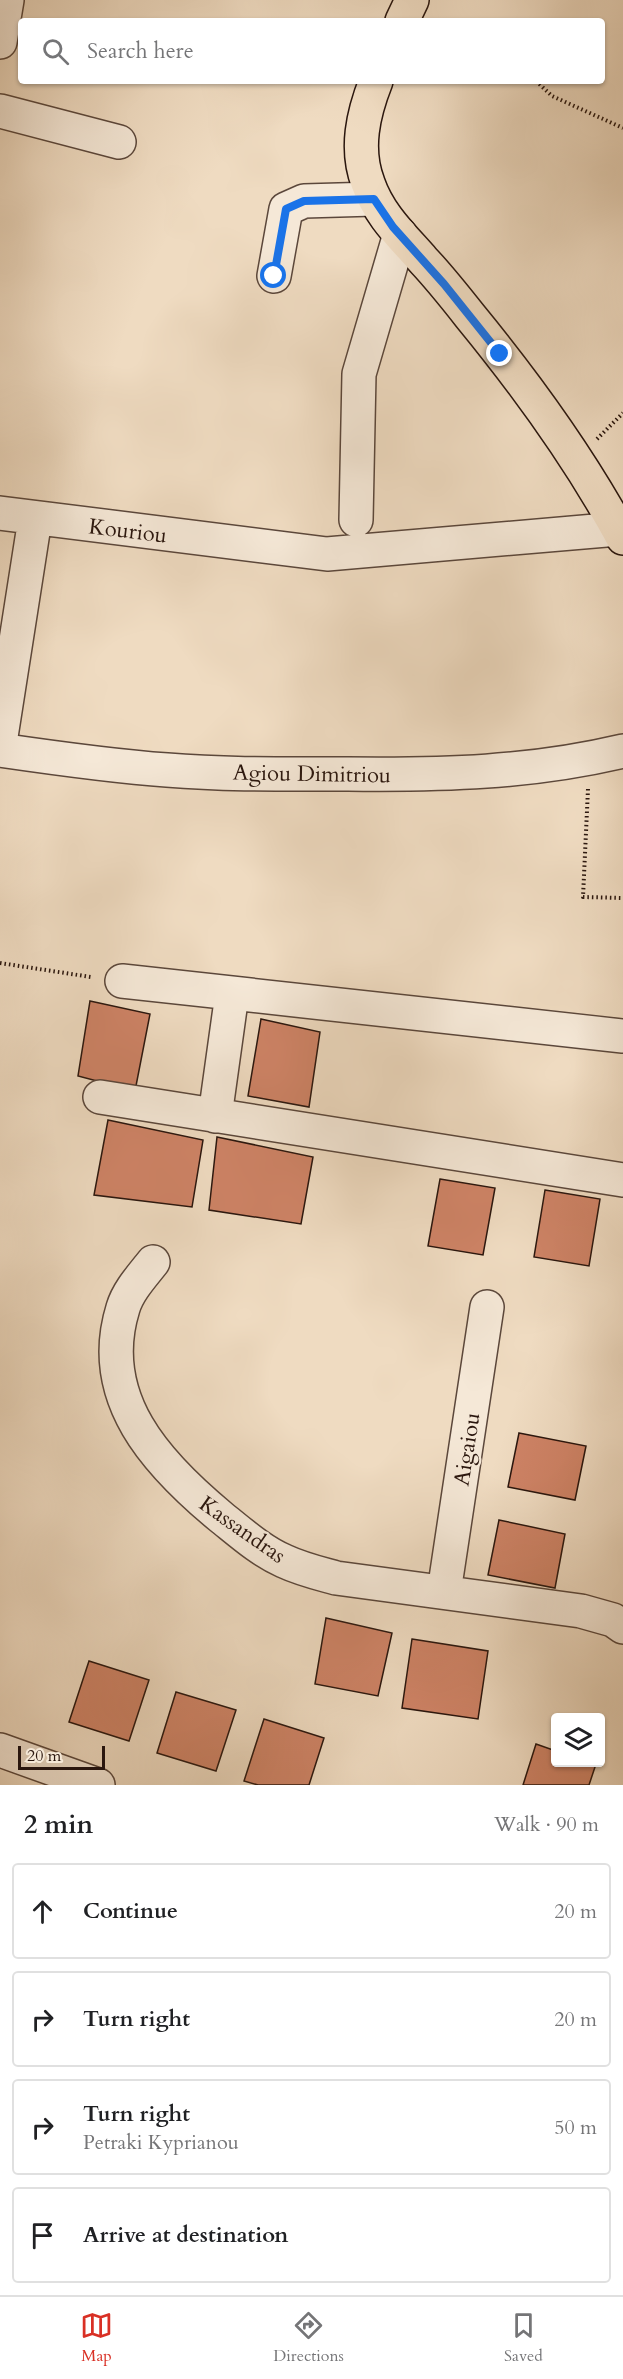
<!DOCTYPE html>
<html lang="en">
<head>
<meta charset="utf-8">
<style>
	body { margin:0; font-family:Cardo,serif; background:#f2f2f2; color:#202124 }
	.controls { position:absolute; right:18px; bottom:18px; display:grid; overflow:hidden; border-radius:6px; box-shadow:0 2px 4px #0004 }
	.controls button { width:54px; height:54px; display:grid; place-items:center; padding:0; border:0; border-bottom:2px solid #e0e0e0; background:#fff; color:#202124; font:30px sans-serif }
	.scale { position:absolute; left:18px; bottom:15px; width:87px; box-sizing:border-box; padding-left:6px; border:3px solid #2a160e; border-top:0; font-size:16px; line-height:21px; white-space:nowrap; color:#2a160e; -webkit-text-stroke:4px #f5e8d7; paint-order:stroke }
	.stop { position:absolute; width:18px; height:18px; margin:-14px; border:4px solid #1a73e8; border-radius:50%; background:#fff }
	.stop.end { background:#1a73e8; border-color:#fff; box-shadow:0 2px 6px #0008 }
	.list { margin:0; padding:0; list-style:none }
	h2 { display:flex; justify-content:space-between; align-items:center; height:78px; margin:0; padding:0 24px; font-size:26px }
	h2 small { font-size:20px; font-weight:400; color:#757577 }
	.list li { display:grid; grid-template-columns:39px 1fr auto; gap:18px; align-items:center; box-sizing:border-box; height:96px; margin:0 12px 12px; padding:0 12px; border:2px solid #e0e0e0; border-radius:6px }
	.list b { display:block; font-size:22px; white-space:nowrap }
	.list p { margin:0; font-size:20px; white-space:nowrap; color:#757577 }
	.list em { font-size:20px; font-style:normal; color:#757577 }
	.icon { flex:none; width:33px; height:33px; fill:none; stroke:currentColor; stroke-width:2; stroke-linecap:round; stroke-linejoin:round }
	.map { position:relative; flex:none; width:623px; height:1785px; overflow:hidden }
	.search { position:absolute; background:#fff; box-shadow:0 2px 4px #0004; left:18px; right:18px; top:18px; height:66px; display:flex; align-items:center; gap:15px; box-sizing:border-box; padding:0 21px; border-radius:6px; color:#757577; font-size:22px }
	.sheet { height:510px; background:#fff }
	nav { display:flex; justify-content:space-around; align-items:center; box-sizing:border-box; height:84px; border-top:2px solid #e0e0e0; background:#fff; font-size:16px; color:#757577 }
	nav a { display:grid; justify-items:center; gap:3px }
	nav .on { color:#d93025 }
	.map>svg:first-child { display:block }
	.building { fill:#ce8366; stroke:#2a160e; stroke-width:1.5 }
	.lines { fill:none; stroke-linecap:round; stroke-linejoin:round }
	.minor-casing { stroke:#5b473b; stroke-width:36 }
	.major-casing { stroke:#2a160e; stroke-width:36 }
	.path { stroke:#2a160e; stroke-width:4; stroke-dasharray:1.5 3; stroke-linecap:butt }
	.minor { stroke:#f5e8d7; stroke-width:33 }
	.major { stroke:#efdbc1; stroke-width:33 }
	.route { stroke:#1a73e8; stroke-width:8 }
	.labels { text-anchor:middle; stroke-width:4.5; stroke-linejoin:round; paint-order:stroke }
	.street-label { font-size:22px; fill:#2a160e; stroke:#f5e8d7 }
</style>
</head>
<body>
<div class="map">
<svg width="623" height="1785" viewBox="0 0 623 1785">
	<rect width="100%" height="100%" fill="#efdbc1"/>
	<filter id="stains"><feTurbulence type="fractalNoise" baseFrequency=".00333" numOctaves="4"/><feColorMatrix values="0 0 0 0 .2 0 0 0 0 .09 0 0 0 0 .02 0 0 0 .5 -.17"/></filter>
	<radialGradient id="worn" r=".72"><stop offset=".6" stop-color="#630" stop-opacity="0"/><stop offset="1" stop-color="#630" stop-opacity=".3"/></radialGradient>
	<path class="building" d="M90,1001L150,1014L135,1091L78,1076Z
		M261,1019L320,1032L309,1107L248,1096Z
		M108,1120L203,1140L192,1207L94,1195Z
		M217,1137L313,1157L301,1224L209,1210Z
		M440,1179L495,1188L483,1255L428,1246Z
		M545,1190L600,1199L589,1266L534,1257Z
		M519,1433L586,1446L575,1500L508,1487Z
		M499,1520L565,1534L555,1588L488,1575Z
		M326,1618L392,1633L378,1696L315,1684Z
		M412,1639L488,1651L478,1719L402,1708Z
		M89,1661L149,1680L129,1741L69,1722Z
		M176,1692L236,1710L216,1771L157,1753Z
		M264,1719L324,1738L309,1785H258L244,1781Z
		M536,1744L556,1751V1762L596,1764L589,1785H523Z"/>
	<g class="lines">
		<defs>
			<path id="minor" d="M0,42L7,0
				M0,111L119,142
				M274,276L286,209L304,201L374,199
				M0,513L327,554L618,529
				M356,520L359,374L400,234
				M0,743L35,519
				M0,750C55,758 111,766 167,770C227,775 288,774 348,774C443,775 530,773 623,751
				M122,981L623,1036
				M100,1097L623,1180
				M215,1116L232,994
				M153,1262C142,1276 128,1291 123,1308C95,1398 157,1464 221,1517C241,1533 261,1551 284,1561C301,1569 318,1573 336,1578L581,1611L613,1620L623,1627
				M444,1592L487,1307
				M0,1750L98,1785"/>
			<path id="major" d="M402,21L412,0
				M376,81C363,114 355,149 368,183C379,215 402,236 423,260C440,278 455,297 470,316C525,383 582,462 623,538"/>
		</defs>
		<use href="#minor" class="minor-casing"/>
		<use href="#major" class="major-casing"/>
		<path class="path" d="M536,81L552,96L623,128
			M597,439L623,413
			M588,789L583,897L623,898
			M0,963L91,977"/>
		<use href="#minor" class="minor"/>
		<use href="#major" class="major"/>
	</g>
	<g class="lines">
		<path class="route" d="M274,276L286,209L304,201L374,199L393,227L444,284L500,354"/>
	</g>
	<g class="labels">
		<g class="street-label">
			<text transform="translate(128 530) rotate(7)" y="8">Kouriou</text>
			<text transform="translate(312 773) rotate(1)" y="8">Agiou Dimitriou</text>
			<text transform="translate(466 1449) rotate(-81)" y="8">Aigaiou</text>
			<text transform="translate(243 1529) rotate(35)" y="8">Kassandras</text>
		</g>
	</g>
	<rect width="100%" height="100%" filter="url(#stains)"/>
	<rect width="100%" height="100%" fill="url(#worn)"/>
</svg>
<div class="controls">
<button><svg class="icon" aria-label="layers" viewBox="0 0 24 24"><path d="M12 4l9 5-9 5-9-5zM3 14l9 5 9-5"/></svg></button>
</div>
<div class="scale">20 m</div>
<div class="stop" style="left:274px;top:276px"></div>
<div class="stop end" style="left:500px;top:354px"></div>
<div class="search"><svg class="icon" aria-label="search" viewBox="0 0 24 24"><circle cx="10" cy="10" r="6"/><path d="M15 15l6 6"/></svg>Search here</div>
</div>
<section class="sheet">
<h2>2 min<small>Walk · 90 m</small></h2>
<ul class="list">
<li><svg class="icon" aria-label="ahead" viewBox="0 0 24 24"><path d="M12 20V5M6 11l6-6 6 6"/></svg><div><b>Continue</b></div><em>20 m</em></li>
<li><svg class="icon" aria-label="right" viewBox="0 0 24 24"><path d="M7 20v-9h11M14 6l5 5-5 5"/></svg><div><b>Turn right</b></div><em>20 m</em></li>
<li><svg class="icon" aria-label="right" viewBox="0 0 24 24"><path d="M7 20v-9h11M14 6l5 5-5 5"/></svg><div><b>Turn right</b><p>Petraki Kyprianou</p></div><em>50 m</em></li>
<li><svg class="icon" aria-label="arrive" viewBox="0 0 24 24"><path d="M6 21V4h12l-3 4 3 4H6"/></svg><div><b>Arrive at destination</b></div></li>
</ul>
</section>
<nav>
<a class="on"><svg class="icon" aria-label="map" viewBox="0 0 24 24"><path d="M3 6l6-2 6 2 6-2v14l-6 2-6-2-6 2zM9 4v14M15 6v14"/></svg>Map</a>
<a><svg class="icon" aria-label="directions" viewBox="0 0 24 24"><path d="M12 3l9 9-9 9-9-9zM9 14v-3h6M13 9l2 2-2 2"/></svg>Directions</a>
<a><svg class="icon" aria-label="saved" viewBox="0 0 24 24"><path d="M7 4h10v16l-5-4-5 4z"/></svg>Saved</a>
</nav>
</body>
</html>
